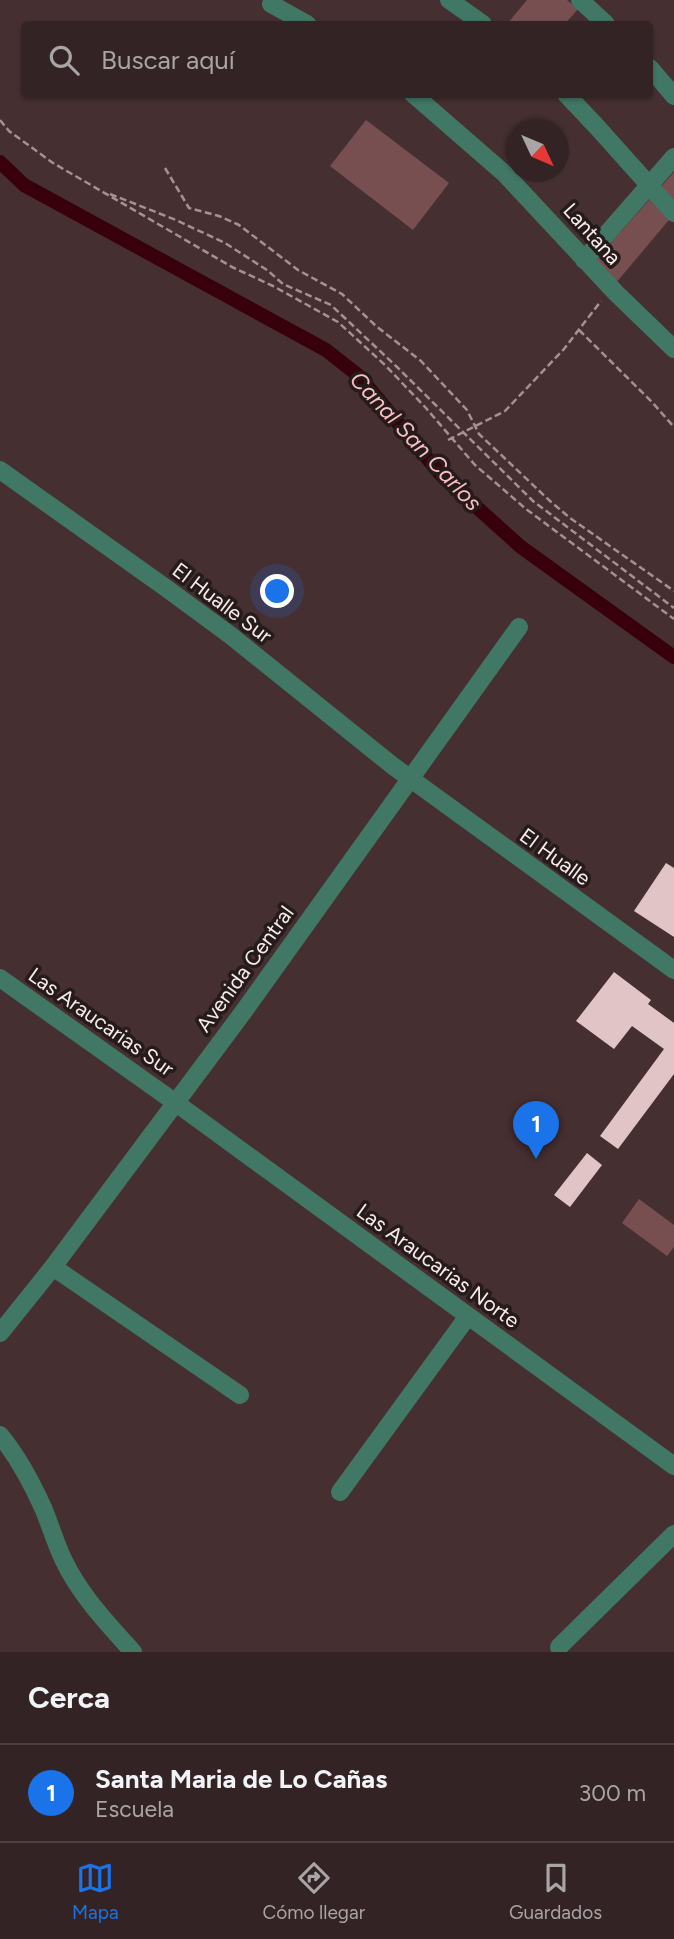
<!DOCTYPE html>
<html lang="es">
<head>
<meta charset="utf-8">
<style>
	body { margin:0; font-family:Figtree,sans-serif; background:#3f2f31; color:#f1f3f6 }
	.compass { position:absolute; left:506px; top:119px; width:63px; height:63px; border-radius:50%; background:#342324; box-shadow:0 2px 5px #0004; rotate:134deg }
	.you { position:absolute; left:278px; top:592px; width:24px; height:24px; margin:-18px; border:5px solid #fff; border-radius:50%; background:#1a73e8; box-shadow:0 0 0 10px #1a73e833 }
	.badge { display:grid; place-items:center; width:46px; height:46px; border-radius:50%; background:#1a73e8; color:#fff; font-size:23px; font-weight:700 }
	.pin { position:absolute; translate:-50% -58px; filter:drop-shadow(0 2px 4px #0008) }
	.pin::after { content:''; position:absolute; top:37px; width:24px; height:21px; background:inherit; clip-path:polygon(0 0,100% 0,50% 100%) }
	.list { margin:0; padding:0; list-style:none }
	h2 { display:flex; justify-content:space-between; align-items:center; height:91px; margin:0; padding:0 28px; font-size:30px }
	h2 small { font-size:23px; font-weight:400; color:#a9a4a6 }
	.list li { display:grid; grid-template-columns:46px 1fr auto; gap:21px; align-items:center; box-sizing:border-box; height:98px; padding:0 28px; border-top:2px solid #4e4041 }
	.list b { display:block; font-size:26px; white-space:nowrap }
	.list p { margin:0; font-size:23px; white-space:nowrap; color:#a9a4a6 }
	.list em { font-size:23px; font-style:normal; color:#a9a4a6 }
	.icon { flex:none; width:38px; height:38px; fill:none; stroke:currentColor; stroke-width:2; stroke-linecap:round; stroke-linejoin:round }
	.map { position:relative; flex:none; width:674px; height:1652px; overflow:hidden }
	.search { position:absolute; background:#342324; box-shadow:0 2px 5px #0004; left:21px; right:21px; top:21px; height:77px; display:flex; align-items:center; gap:18px; box-sizing:border-box; padding:0 24px; border-radius:7px; color:#a9a4a6; font-size:26px }
	.sheet { height:189px; background:#342324 }
	nav { display:flex; justify-content:space-around; align-items:center; box-sizing:border-box; height:98px; border-top:2px solid #4e4041; background:#342324; font-size:19px; color:#a9a4a6 }
	nav a { display:grid; justify-items:center; gap:4px }
	nav .on { color:#1a73e8 }
	.map>svg:first-child { display:block }
	.green { fill:#774f51 }
	.lines { fill:none; stroke-linecap:round; stroke-linejoin:round }
	.canal { stroke:#38000b; stroke-width:14 }
	.building { fill:#e1c4c5 }
	.path { stroke:#a49192; stroke-width:2.5; stroke-dasharray:7 3.5; stroke-linecap:butt }
	.minor { stroke:#417765; stroke-width:18 }
	.labels { text-anchor:middle; stroke-width:7; stroke-linejoin:round; paint-order:stroke }
	.street-label { font-size:21px; fill:#faebeb; stroke:#251b1b }
	.water-label { font-size:23px; font-style:italic; fill:#fabec0; stroke:#251b1b }
</style>
</head>
<body>
<div class="map">
<svg width="674" height="1652" viewBox="0 0 674 1652">
	<rect width="100%" height="100%" fill="#462f30"/>
	<path class="green" d="M527,0H567L578,9L565,24H507Z
		M366,120L449,183L413,230L330,166Z
		M674,172V214L615,284L593,263Z
		M639,1199L674,1225V1247L667,1256L622,1223Z"/>
	<g class="lines">
		<path class="canal" d="M0,162L24,185L326,350L359,376L442,476L521,547L674,657"/>
	</g>
	<path class="building" d="M666,863L674,868V937L634,911Z
		M614,972L651,1000L648,1004L674,1023V1074L618,1149L600,1136L664,1049L632,1026L614,1049L576,1021Z
		M587,1153L602,1165L570,1207L554,1195Z"/>
	<g class="lines">
		<path class="path" d="M0,120L9,131L53,163L232,267L273,286L338,322L385,365L425,407L475,465L526,509L674,619
			M165,168L189,208L219,216L239,225L298,270L342,294L376,326L421,361L467,410L479,434L550,501L570,518L674,591
			M110,194L176,220L225,243L267,270L283,284L331,305L397,367L533,501L674,608
			M579,330L652,402L674,427
			M448,440L505,411L564,349L601,301"/>
		<path class="minor" d="M449,0L483,24
			M580,0L606,24
			M271,4L307,24
			M650,68L674,96
			M413,94L505,174L616,293L674,349
			M566,94L598,128L674,213
			M584,260L674,157
			M0,470L166,588L230,635L393,766L674,970
			M0,978L176,1103L674,1466
			M53,1267L240,1395
			M0,1333L53,1267L244,1011L519,627
			M0,1435C19,1458 32,1483 44,1510C51,1527 56,1545 64,1561C81,1596 107,1623 133,1652
			M340,1492L468,1316
			M559,1647L674,1534"/>
	</g>
	<g class="labels">
		<g class="street-label">
			<text transform="translate(592 234) rotate(48)" y="7">Lantana</text>
			<text transform="translate(222 603) rotate(37)" y="7">El Hualle Sur</text>
			<text transform="translate(555 857) rotate(36)" y="7">El Hualle</text>
			<text transform="translate(245 969) rotate(-54)" y="7">Avenida Central</text>
			<text transform="translate(101 1022) rotate(35)" y="7">Las Araucarias Sur</text>
			<text transform="translate(438 1266) rotate(36)" y="7">Las Araucarias Norte</text>
		</g>
		<g class="water-label">
			<text transform="translate(416 441) rotate(47)" y="8">Canal San Carlos</text>
		</g>
	</g>
</svg>
<svg class="compass" viewBox="-18 -18 36 36"><path d="M0-13l5 13h-10z" fill="#e53935"/><path d="M0 13l5-13h-10z" fill="#a9a4a6"/></svg>
<div class="you"></div>
<div class="pin badge" style="left:536px;top:1159px">1</div>
<div class="search"><svg class="icon" aria-label="search" viewBox="0 0 24 24"><circle cx="10" cy="10" r="6"/><path d="M15 15l6 6"/></svg>Buscar aquí</div>
</div>
<section class="sheet">
<h2>Cerca<small></small></h2>
<ul class="list">
<li><span class="badge">1</span><div><b>Santa Maria de Lo Cañas</b><p>Escuela</p></div><em>300 m</em></li>
</ul>
</section>
<nav>
<a class="on"><svg class="icon" aria-label="map" viewBox="0 0 24 24"><path d="M3 6l6-2 6 2 6-2v14l-6 2-6-2-6 2zM9 4v14M15 6v14"/></svg>Mapa</a>
<a><svg class="icon" aria-label="directions" viewBox="0 0 24 24"><path d="M12 3l9 9-9 9-9-9zM9 14v-3h6M13 9l2 2-2 2"/></svg>Cómo llegar</a>
<a><svg class="icon" aria-label="saved" viewBox="0 0 24 24"><path d="M7 4h10v16l-5-4-5 4z"/></svg>Guardados</a>
</nav>
</body>
</html>
